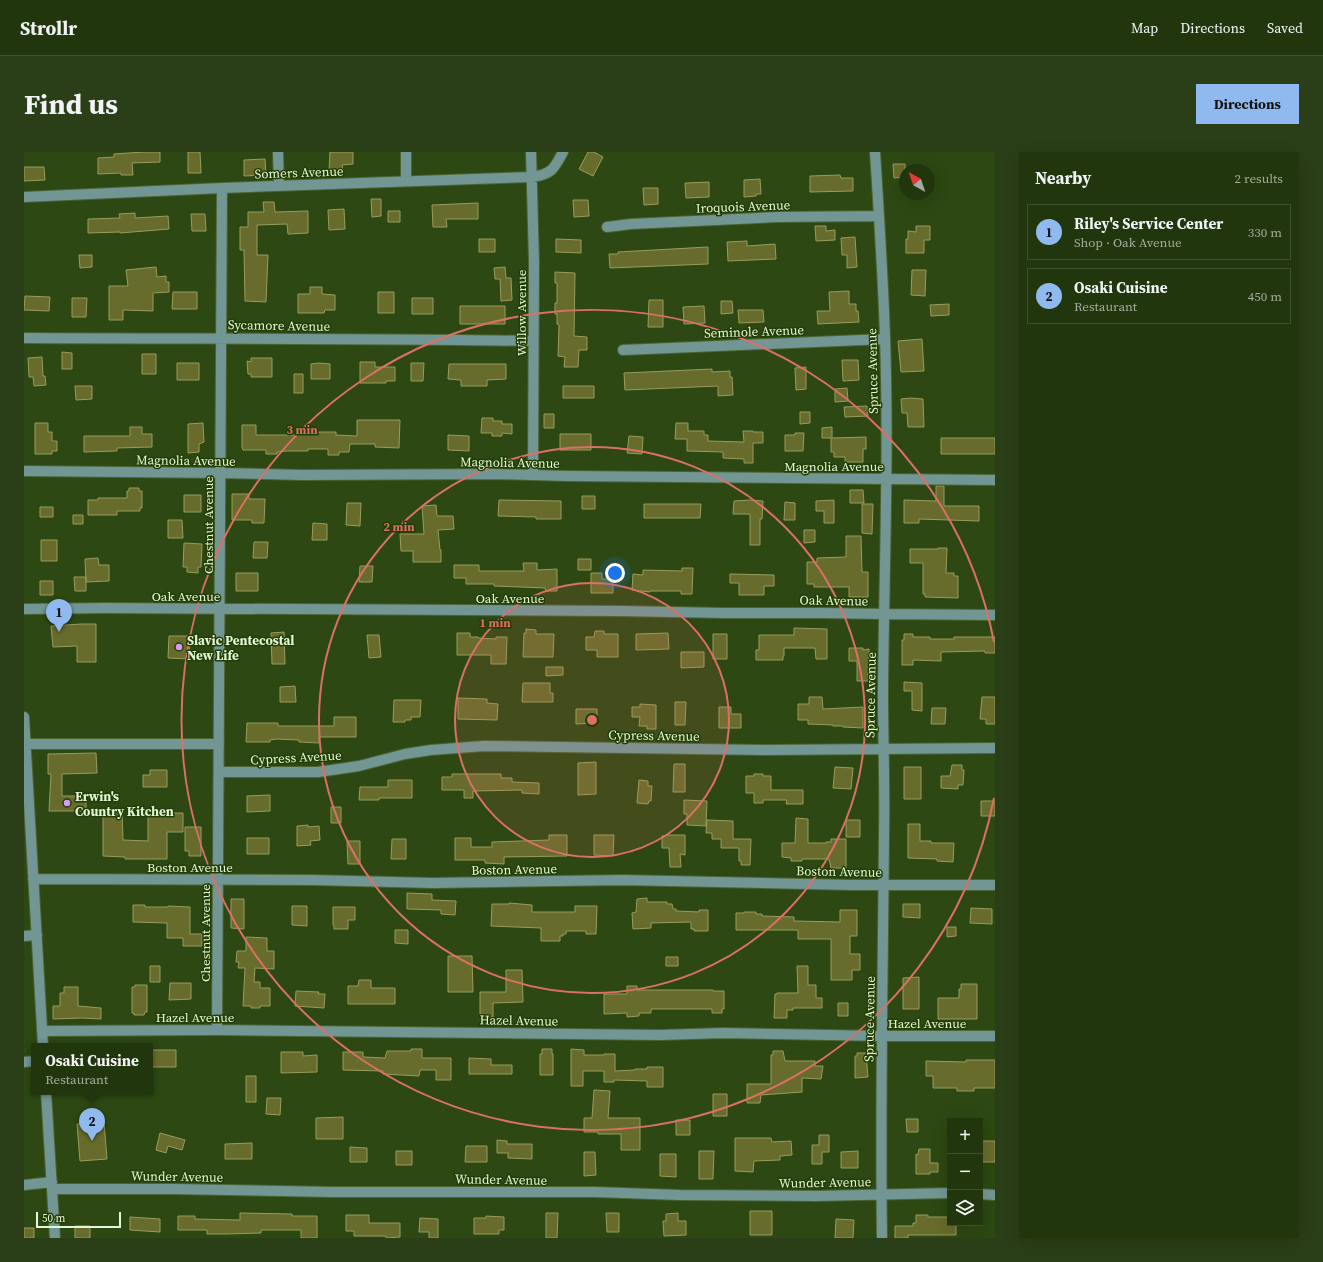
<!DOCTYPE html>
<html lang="en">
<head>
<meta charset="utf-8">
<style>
	body { margin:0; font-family:"Source Serif 4",serif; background:#2a3e17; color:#f1f3f6 }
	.controls { position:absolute; right:12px; bottom:12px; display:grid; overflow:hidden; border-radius:0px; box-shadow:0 4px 16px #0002 }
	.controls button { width:36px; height:36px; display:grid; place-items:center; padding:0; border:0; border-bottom:1px solid #3f502e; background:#22360e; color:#f1f3f6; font:20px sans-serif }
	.compass { position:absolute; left:875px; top:12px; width:36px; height:36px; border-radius:50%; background:#22360e; box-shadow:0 4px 16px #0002; rotate:320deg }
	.scale { position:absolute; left:12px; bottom:10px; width:85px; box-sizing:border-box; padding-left:4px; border:2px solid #e4f6d8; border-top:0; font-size:11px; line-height:14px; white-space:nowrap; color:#e4f6d8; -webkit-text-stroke:3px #233e04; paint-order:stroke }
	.you { position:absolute; left:591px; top:421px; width:14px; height:14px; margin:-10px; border:3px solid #fff; border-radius:50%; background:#1a73e8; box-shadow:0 0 0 6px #1a73e833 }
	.badge { display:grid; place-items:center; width:26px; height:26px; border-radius:50%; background:#90b9f0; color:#111; font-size:13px; font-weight:700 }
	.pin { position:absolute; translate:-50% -33px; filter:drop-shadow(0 1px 2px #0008) }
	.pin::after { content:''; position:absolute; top:21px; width:14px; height:12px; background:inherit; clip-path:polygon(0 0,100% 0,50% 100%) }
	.popup { position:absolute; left:7px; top:891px; width:122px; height:52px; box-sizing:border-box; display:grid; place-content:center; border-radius:0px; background:#22360e; filter:drop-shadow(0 1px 3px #0005); font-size:13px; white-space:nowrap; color:#a2ab9e }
	.popup b { font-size:15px; color:#f1f3f6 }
	.popup::after { content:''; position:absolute; left:50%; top:100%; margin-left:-8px; border:8px solid transparent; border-top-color:#22360e }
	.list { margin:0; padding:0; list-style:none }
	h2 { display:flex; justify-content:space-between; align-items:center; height:52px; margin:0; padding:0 16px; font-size:17px }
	h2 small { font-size:13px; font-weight:400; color:#a2ab9e }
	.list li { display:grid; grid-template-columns:26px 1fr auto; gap:12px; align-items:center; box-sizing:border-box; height:56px; margin:0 8px 8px; padding:0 8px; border:1px solid #3f502e; border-radius:0px }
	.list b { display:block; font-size:15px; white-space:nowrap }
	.list p { margin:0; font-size:13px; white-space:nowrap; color:#a2ab9e }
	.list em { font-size:13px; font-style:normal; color:#a2ab9e }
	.icon { flex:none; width:22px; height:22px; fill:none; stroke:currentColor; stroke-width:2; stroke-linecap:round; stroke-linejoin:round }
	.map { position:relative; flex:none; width:971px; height:1086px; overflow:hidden; border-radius:0px }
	header { display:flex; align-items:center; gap:24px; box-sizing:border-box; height:56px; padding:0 20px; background:#22360e; border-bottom:1px solid #3f502e }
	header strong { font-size:19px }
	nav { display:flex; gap:22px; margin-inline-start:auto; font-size:14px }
	.intro { display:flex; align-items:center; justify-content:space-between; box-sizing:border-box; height:96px; padding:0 24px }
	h1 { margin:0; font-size:28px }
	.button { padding:10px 18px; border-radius:0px; background:#90b9f0; color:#111; font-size:14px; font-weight:700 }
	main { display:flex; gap:24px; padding:0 24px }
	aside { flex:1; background:#22360e; border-radius:0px; box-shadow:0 4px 16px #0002 }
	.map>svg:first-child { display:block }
	.building { fill:#676b2b; stroke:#989d5d }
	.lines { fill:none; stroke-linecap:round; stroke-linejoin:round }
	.minor-casing { stroke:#4a6432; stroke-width:12 }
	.minor { stroke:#729694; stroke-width:10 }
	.ring { fill:none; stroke:#db7066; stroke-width:2 }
	.poi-dot { fill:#d69bfa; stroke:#233e04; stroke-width:1.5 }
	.labels { text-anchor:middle; stroke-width:3; stroke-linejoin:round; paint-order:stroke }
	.street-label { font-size:13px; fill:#e4f6d8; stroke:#233e04 }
	.poi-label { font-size:13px; font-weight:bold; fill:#e4f6d8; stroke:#233e04; text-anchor:start }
	.centre { fill:#db7066; stroke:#233e04; stroke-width:2 }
	.ring-label { font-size:12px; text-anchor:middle; font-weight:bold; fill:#db7066; stroke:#233e04; stroke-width:3; stroke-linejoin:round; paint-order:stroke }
</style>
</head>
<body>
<header>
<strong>Strollr</strong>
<nav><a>Map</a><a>Directions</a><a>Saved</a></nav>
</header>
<div class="intro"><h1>Find us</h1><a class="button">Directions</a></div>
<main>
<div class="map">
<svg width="971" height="1086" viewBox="0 0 971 1086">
	<rect width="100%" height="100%" fill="#2d4812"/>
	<path class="building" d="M120,0H136V10L108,11L109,23H97V21L74,22V6L90,5V2Z
		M164,0H176L177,21H164Z
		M306,0H329V12L318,13L319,19H305Z
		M564,0H570L579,5L569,24L555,17Z
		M241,7L242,23L220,24V8Z
		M869,12H881V25L870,26Z
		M0,15H20L21,28L0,29Z
		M816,23L817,26H829V39L786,40V24Z
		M736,27L737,42H732V44L720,45V28Z
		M685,30V45L662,46L661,31Z
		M619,36H634V52L620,53Z
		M347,47H357V64L348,65Z
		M549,48H564L565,64L550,65Z
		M239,50H250L251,60L284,59V81L264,82L263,72L233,73V103H244L242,150L221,149L220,98H216V75H224V60H240Z
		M454,51V67H422L423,75H409L408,53Z
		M320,57L321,77L305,78L304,58Z
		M364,59H376V70H364Z
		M111,61V66L144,64L145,77L96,81V80L64,81V67L96,66L95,62Z
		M167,62H181L182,79H168Z
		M791,74H802V79L811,78V88L792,89Z
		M892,74H906V88H900V101H882V87H884V79L892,80Z
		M831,85L833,115L823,116V103H818L817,86Z
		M455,87H471V100H455Z
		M532,87L557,88V101L532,100Z
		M723,89V94L751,92L752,107L704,109L703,90Z
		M684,95V112L586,116L585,102H594V100Z
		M55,103H68V115L56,116Z
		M132,115L133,125L142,124V130H145V140L129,141V159L99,158V168H85V134H104L102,118Z
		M481,115L482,126H487L488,148L477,149L476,127H471L470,116Z
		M888,118H902L901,144L887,143Z
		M531,120L551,121L550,184L563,185V198H555L554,215H540L541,205L534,204L535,173L533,172V162H531V151H533V131H531Z
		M286,135H298V142L311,143V158H301L300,161H274V142H286Z
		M825,139V152H832V159H834L835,170L794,172L793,159H806L805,140Z
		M149,140H173V157H148Z
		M354,140H370V161H354Z
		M1,144L26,145L25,159L0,158Z
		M48,146H63L62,165H48Z
		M388,146H409V162H388Z
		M625,148H639V175H624Z
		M697,149H708L709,161L697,162Z
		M925,152V163L907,164L906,153Z
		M436,154H481V172H436Z
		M680,154L681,171L660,172L659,155Z
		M714,158H739L740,170L715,171Z
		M898,187L900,219L877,220L874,189Z
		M38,200L48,201V217H38Z
		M118,202H132V222H118Z
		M18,205L19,224H21L22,233L10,234L9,225H5L4,206Z
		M227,206H248V225H227V222H224L223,209L227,210Z
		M818,208H834L835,228L819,229Z
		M336,210H351V215H371V229H362V231H336Z
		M153,211H175V228H153Z
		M295,211L306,212V227H287V212Z
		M387,211H400L399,229H387Z
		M425,212H482V227L463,228V234H437V228L424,227Z
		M782,215V237L772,238L771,216Z
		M688,217V220L706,219V225H708L709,243L694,244V234L601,238L600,221Z
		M270,222H279V241H270Z
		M51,234H68V247L52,248Z
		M539,234H570V246H539Z
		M823,236L824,249L811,250V237Z
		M887,246L899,247L900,275H884L883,261H878L877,247Z
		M843,254L844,264L821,265L820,255Z
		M776,260H786V271L776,272Z
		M520,262H530V276H520Z
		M458,266H469V269H478V272H488V282L478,281V284H468V281H457Z
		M333,268H376L375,296L351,295V292H326L325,300H315V303H304V297H284V299H263L253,300V302H242V298H219L218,295V273H232V283H273V280H312V283L333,284Z
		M11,271H24V280H28V289H33V299H28V302H11Z
		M179,271L180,290L175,292V300L164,301V272Z
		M652,271H664V279H680V283H684V289L720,290L719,279H729V280H739V291H729V311H720V307L699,306V300L663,299V287H651Z
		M106,275H118V282H128V295L93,296V299L60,300V284H106Z
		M808,275V286L842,285V297H839V310H821V305H810V300H807V286H798V276Z
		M771,281H780L779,299H761V283H771Z
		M536,282H567V298H536Z
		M424,283L445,284V299L424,298Z
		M605,284L619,285L618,302L603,301Z
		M917,286H971V302H917Z
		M912,334H920V354H955V369L895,367V371H880V348L912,349Z
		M105,336H115V339H118V356H116V359H93V363H64V348H74V346H103V339H105Z
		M826,338H839L840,351H826Z
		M208,342H225V347H241L240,371H228V368H208Z
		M160,343H177V360H160Z
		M558,344H571V357H558Z
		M475,348L537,349V367H512V365L474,364Z
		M726,348L739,349L738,367H736V393H726V362H709L710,349Z
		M810,348V371H800V359H792V349Z
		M761,350L771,351V368H760Z
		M323,351H337L336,374L322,373Z
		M620,352H677L676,366H620Z
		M838,352H849L848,382L838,381Z
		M412,353L413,364H429L430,377L414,378L416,398H417V410H389V399H377L376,382H400L398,354Z
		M16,355H29V365H16Z
		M49,363H59V372H49Z
		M144,368H158L159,386H144Z
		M289,371L303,372V388H288Z
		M780,378H791V390L780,391Z
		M822,384H837L838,420H844V445H825V435H790V432H783V410H793V406L822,405Z
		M17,388H33V409H17Z
		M230,390H244L243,406H229Z
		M160,391L178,392L177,415H174V421L163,420V415H159Z
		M914,396H923L922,421H930V424H934V446L901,445V442H899V411H886V397H914Z
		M74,406L75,413H85V429L62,430L61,407Z
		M554,407H567V418H554Z
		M499,411H513V418L533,417V439H522L521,436L470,434V432H442V426H430V413H455V419H500Z
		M336,414H349L348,430H335Z
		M658,416H669L668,442H657V439H626V440L608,438L609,422L619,423V418L658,419Z
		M212,421H234V439H212Z
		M567,421H578V427H589V441H567Z
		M706,422L750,423V434H740V443H715V431H706Z
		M50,425H62V439H51Z
		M16,429H29V443H16Z
		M57,472H72V510H53V494L29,495L27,474Z
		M770,476L803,477V507H792L791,496H760V504H759V508H732V498H735V483H770Z
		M502,477L512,478V482H530L529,505H499L500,481H502Z
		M571,479H580V482H594V505H573V498H562V485H570Z
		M260,480L261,512H248L247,481Z
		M433,481H446V485H454V486L472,487V485H483L482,512H467V503H433Z
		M644,481L645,497L612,498V482Z
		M689,482H703V507H689Z
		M880,482H889V485H906V487H930V485H971V501H961V499L917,500V509L889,508V513H878V488H880Z
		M343,483H355L357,505L345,506Z
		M145,484H166L165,507L144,506Z
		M825,496H839V498L845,497L844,529H833V509H825Z
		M657,500H680V515L657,516Z
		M522,515H539V523L522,524Z
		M880,530L898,531V559L888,558V539H880Z
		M499,531H526V541H529V550H498Z
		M271,534L272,550H256V535Z
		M785,545H798L799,557L839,555V576L819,575V574H809V573L784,572V568H774V552H785Z
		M958,545H971V572H962V567H956Z
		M434,546L463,547V551L474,552L473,568L434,567Z
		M370,548H397L396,565H387V568H381V570H369Z
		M651,550H662L661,573H651Z
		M616,552L632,553V577H623V574H615L616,565H608V555H616Z
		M695,555H707V562H717V576H695Z
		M908,556H922L921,572H907Z
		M552,557H573V571L552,572Z
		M310,565H332V585H295V591L275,590V588L253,587L246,588V590H222L223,571H254V574H310Z
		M72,601L73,621L38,622V644H62V659H25L27,622H24V602Z
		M572,610V642L554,643V611Z
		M650,612H661V640H649Z
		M928,613H938V618H940L939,633H934V637L917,636V624H926Z
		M811,615L829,616L827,637L809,636Z
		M880,615H897V647H880Z
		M126,618H143V635H119V623H126Z
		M428,622H477V626H488V630L515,631V642L498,641V638L449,639V646H440V638H418V625H428Z
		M730,622H739V624H747V638H779V652H762L763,648H739V651H730V641H722V624H730Z
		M364,628H388V646H355V648H335L336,635H364Z
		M615,628L624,629V634H628L627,649H625L624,652L613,651Z
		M246,643V659L223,660V644Z
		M660,648L683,649L682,674L663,673V662H660Z
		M957,649H971V664H957Z
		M307,655H317V671H307Z
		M79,659H98L99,688L124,689V661H159V680H143V707H101V705L79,704Z
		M772,666L784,667V691H802V690H807V687H822V716H807L805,707H778V709H767V706L758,705V691H771Z
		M683,668L709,669V687H727L726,713H717V709H715V696H697V687H688V681H682Z
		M822,668H836V685H822Z
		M884,672H896V689H907V691H930L929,710L913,709V707L884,706Z
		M284,673V675L295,674L296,688L286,689L287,693L273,694V674Z
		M161,675H177V704H165V699H161Z
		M525,683H543V704L480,705V712L461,711V708H431V686H447V695H468V690L525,688Z
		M570,683H590L589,704L570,703Z
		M646,683H661V703L656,702L657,715H646L645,696H638V684Z
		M223,686H245V702H223Z
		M368,687H382V707H367Z
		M323,689H336V712H324Z
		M383,741L408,742V748L432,749L431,763L417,762V758L383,757Z
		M623,746V750H643V752H648L649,757H652V759L675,760V758H684V779H670V777H667V770L627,771V776L609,777L608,761L612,760L613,747Z
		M207,747H220V777L207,776Z
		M485,751L508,753V760H551V754H573L572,782H562V779H542V782H539V784H536V789H517V776L467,774L468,752H485Z
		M879,752H896V766L879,765Z
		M109,753H121V755H144V754L166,755V782H178V794H159V786H143V771L109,770Z
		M268,754H283V774L268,773Z
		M309,755H331V768H324V777H310V773H309Z
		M947,756L968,757V772L946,771Z
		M816,758H833V784H826V802H836V818H828V828H807V787H774V778H712V761H720V760H732V762H738V764L770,765V769L816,770Z
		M923,775H932V784L923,785Z
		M371,778H384V792L371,791Z
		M222,785L243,786V799H250V817L231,816L230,830H236V836H246V854H236V856H227V854H219L221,816H214L215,810H212L213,799H222Z
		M424,804H448L449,840H424Z
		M642,805H654V814H642Z
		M126,814H136V830H126Z
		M773,814H784V833H792V846H798V856H769V858H763V866H750L751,842H753V841H774Z
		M482,818H498L499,850L469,851V865H456V840H482Z
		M895,825V857H879V826Z
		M335,828H347V836H371V852H324V834H334Z
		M146,831H167V847L145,848Z
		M937,832H953V867H914V846H935V837H937Z
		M111,833H123V860H121L120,863H110V861H108V835H111Z
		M603,834H613V838H689V839H700V857H698V861H688V857H627V861H615V864L603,865V861L580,862V842H603Z
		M40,835H54V854L77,856V867L59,866L29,867V854H36V841H40Z
		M272,839L295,840L294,842H301L300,856L271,854Z
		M814,851H824V864H814Z
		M387,897H398V906H427V928H412V918H396L395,924L359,922V919L319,918V900H339V905L361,906L363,899H387Z
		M518,897H528V902H529V923H516V902H518Z
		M547,897L560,898V903H580V902H591V919L611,918V917H623V915H639V935H623V929L590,928V930H580V919H559V934H547Z
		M126,898H152V915H126Z
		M749,899H759L761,909H791V914H799L797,927L778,926V940L737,943L736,951H723V932H747V903H749Z
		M257,900H279V904L293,903V920L257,921Z
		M833,901H842L844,925L831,926V904H833Z
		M445,906L467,907V913H488V922H445Z
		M942,908H971V936H950V939H933V936H909V924H902V909L942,910Z
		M222,924H232V950H222Z
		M570,938L586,939L584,966H616V998H597V982H574V980H560V966H568Z
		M689,942H703V964H689Z
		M243,946H257L256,963L242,962Z
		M319,965V987H292V966Z
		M882,967H894V980H883Z
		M652,968H666V983H652Z
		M80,970L83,1007L56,1009L53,972Z
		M136,981L161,988L158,998L144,994L142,1001L132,998Z
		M795,983H805V1000H798V1012H788V993H795Z
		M711,986H747L748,990L767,989L768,1003L756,1004V1008L730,1009L729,1020L711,1019Z
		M473,988L483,989V992H508V1007L484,1006V1001H473Z
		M957,989H971V1010H957Z
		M228,991V1007H201V992Z
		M442,994H463V1010H441Z
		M326,995L343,996V1010H326Z
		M895,997H906V1011H914V1020H906V1022H892V1002L894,1003Z
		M372,999H388V1013H372Z
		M675,999H690L689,1027H675Z
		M834,999V1016H817V1000Z
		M560,1000H571L572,1023L560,1024Z
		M636,1002H652V1025L636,1024Z
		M726,1059H748V1083H726Z
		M216,1061L268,1062V1064H293V1086H277V1078H237V1081L202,1082H183V1078H154V1064H171V1067L216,1068Z
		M522,1061H534L533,1086H522Z
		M582,1061H595V1080H583Z
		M654,1061V1069H662V1083L640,1084L639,1069H642V1062Z
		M322,1063H345V1071H376V1085L362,1086V1084H330V1079H322Z
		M892,1063H904V1065H926V1071H932V1083H884V1086H871V1074H889V1071H892Z
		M462,1064L480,1065V1078H475V1082H450V1066H462Z
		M106,1065L136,1067V1080L106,1078Z
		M396,1066L414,1067V1086H405V1080H395Z
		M812,1067L830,1068L829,1086H811Z
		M51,1074H66V1086H51Z
		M0,1076H10V1086H0Z"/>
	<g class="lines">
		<defs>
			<path id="minor" d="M254,0L255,34
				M382,0V29
				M507,0L510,110L509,323
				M851,0C855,62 859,124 861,185C865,304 860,422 859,540C859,587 861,635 860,682C859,817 856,951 858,1086
				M0,45L198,36L508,25C528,22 530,17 539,0
				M583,75L607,72L754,65L855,64
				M0,186C170,187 339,186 509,189
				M599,198L861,187
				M0,319L197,321L278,323L471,322L542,324L971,328
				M0,457L81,456L597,459L700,461H798L860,462L971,463
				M0,565L19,894
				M2,592H195
				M195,620H294L335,614L381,602L407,598L460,594L743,598L971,596
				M9,727L289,728L409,731L598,728L827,733H971
				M0,784L13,783
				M193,878L198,36
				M18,879L193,878L636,883L699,881L858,884H971
				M0,910L10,909
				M22,940L31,1086
				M0,1033L28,1030
				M28,1037H149L308,1040H571L656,1043L793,1044L926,1041
				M956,1042L971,1043"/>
		</defs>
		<use href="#minor" class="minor-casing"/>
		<use href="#minor" class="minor"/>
	</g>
	<circle cx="568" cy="568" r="137" fill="#db7066" fill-opacity=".12"/>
	<g class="ring">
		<circle cx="568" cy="568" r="137"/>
		<circle cx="568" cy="568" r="273"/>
		<path d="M970 646A410 410 0 1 1 970 490"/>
	</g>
	<g class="poi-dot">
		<circle cx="155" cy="495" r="4"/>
		<circle cx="43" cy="651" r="4"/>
	</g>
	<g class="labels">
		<g class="street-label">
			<text transform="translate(275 20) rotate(-2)" y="5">Somers Avenue</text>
			<text transform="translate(719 54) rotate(-2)" y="5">Iroquois Avenue</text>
			<text transform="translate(497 161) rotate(-90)" y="5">Willow Avenue</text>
			<text transform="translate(255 173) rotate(1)" y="5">Sycamore Avenue</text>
			<text transform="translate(730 179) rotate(-2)" y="5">Seminole Avenue</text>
			<text transform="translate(848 219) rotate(-91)" y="5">Spruce Avenue</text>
			<text transform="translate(162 308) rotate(1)" y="5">Magnolia Avenue</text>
			<text transform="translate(486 310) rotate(1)" y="5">Magnolia Avenue</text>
			<text x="810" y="319">Magnolia Avenue</text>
			<text transform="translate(184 373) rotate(-90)" y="5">Chestnut Avenue</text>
			<text x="162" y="449">Oak Avenue</text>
			<text x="486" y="451">Oak Avenue</text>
			<text transform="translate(810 448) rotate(1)" y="5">Oak Avenue</text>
			<text transform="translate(846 543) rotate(-89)" y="5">Spruce Avenue</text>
			<text transform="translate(630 583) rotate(1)" y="5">Cypress Avenue</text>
			<text transform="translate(272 605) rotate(-3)" y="5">Cypress Avenue</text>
			<text x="166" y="720">Boston Avenue</text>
			<text transform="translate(490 717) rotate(-1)" y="5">Boston Avenue</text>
			<text transform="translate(815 719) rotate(1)" y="5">Boston Avenue</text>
			<text transform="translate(181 781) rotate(-90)" y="5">Chestnut Avenue</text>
			<text x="171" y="870">Hazel Avenue</text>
			<text transform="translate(845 867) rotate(-89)" y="5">Spruce Avenue</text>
			<text transform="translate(495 868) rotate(1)" y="5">Hazel Avenue</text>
			<text x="903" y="876">Hazel Avenue</text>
			<text transform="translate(153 1024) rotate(1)" y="5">Wunder Avenue</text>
			<text transform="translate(477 1027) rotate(1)" y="5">Wunder Avenue</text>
			<text transform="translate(801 1030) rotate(-1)" y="5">Wunder Avenue</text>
		</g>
		<g class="poi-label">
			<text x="163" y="493">Slavic Pentecostal<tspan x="163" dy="15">New Life</tspan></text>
			<text x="51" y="649">Erwin's<tspan x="51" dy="15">Country Kitchen</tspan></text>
		</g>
	</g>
	<circle cx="568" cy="568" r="6" class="centre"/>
	<g class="ring-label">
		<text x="278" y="282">3 min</text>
		<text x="375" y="379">2 min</text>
		<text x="471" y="475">1 min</text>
	</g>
</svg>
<div class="controls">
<button>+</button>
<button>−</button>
<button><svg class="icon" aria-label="layers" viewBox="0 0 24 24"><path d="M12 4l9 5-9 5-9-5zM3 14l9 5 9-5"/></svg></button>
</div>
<svg class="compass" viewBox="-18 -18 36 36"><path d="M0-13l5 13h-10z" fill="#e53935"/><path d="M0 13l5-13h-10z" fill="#a2ab9e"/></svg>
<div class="scale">50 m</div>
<div class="you"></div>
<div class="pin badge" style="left:35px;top:480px">1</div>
<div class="pin badge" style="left:68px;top:989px">2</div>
<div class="popup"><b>Osaki Cuisine</b>Restaurant</div>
</div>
<aside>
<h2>Nearby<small>2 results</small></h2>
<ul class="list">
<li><span class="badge">1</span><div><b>Riley's Service Center</b><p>Shop · Oak Avenue</p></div><em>330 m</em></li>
<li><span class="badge">2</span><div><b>Osaki Cuisine</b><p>Restaurant</p></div><em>450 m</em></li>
</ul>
</aside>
</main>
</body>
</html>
